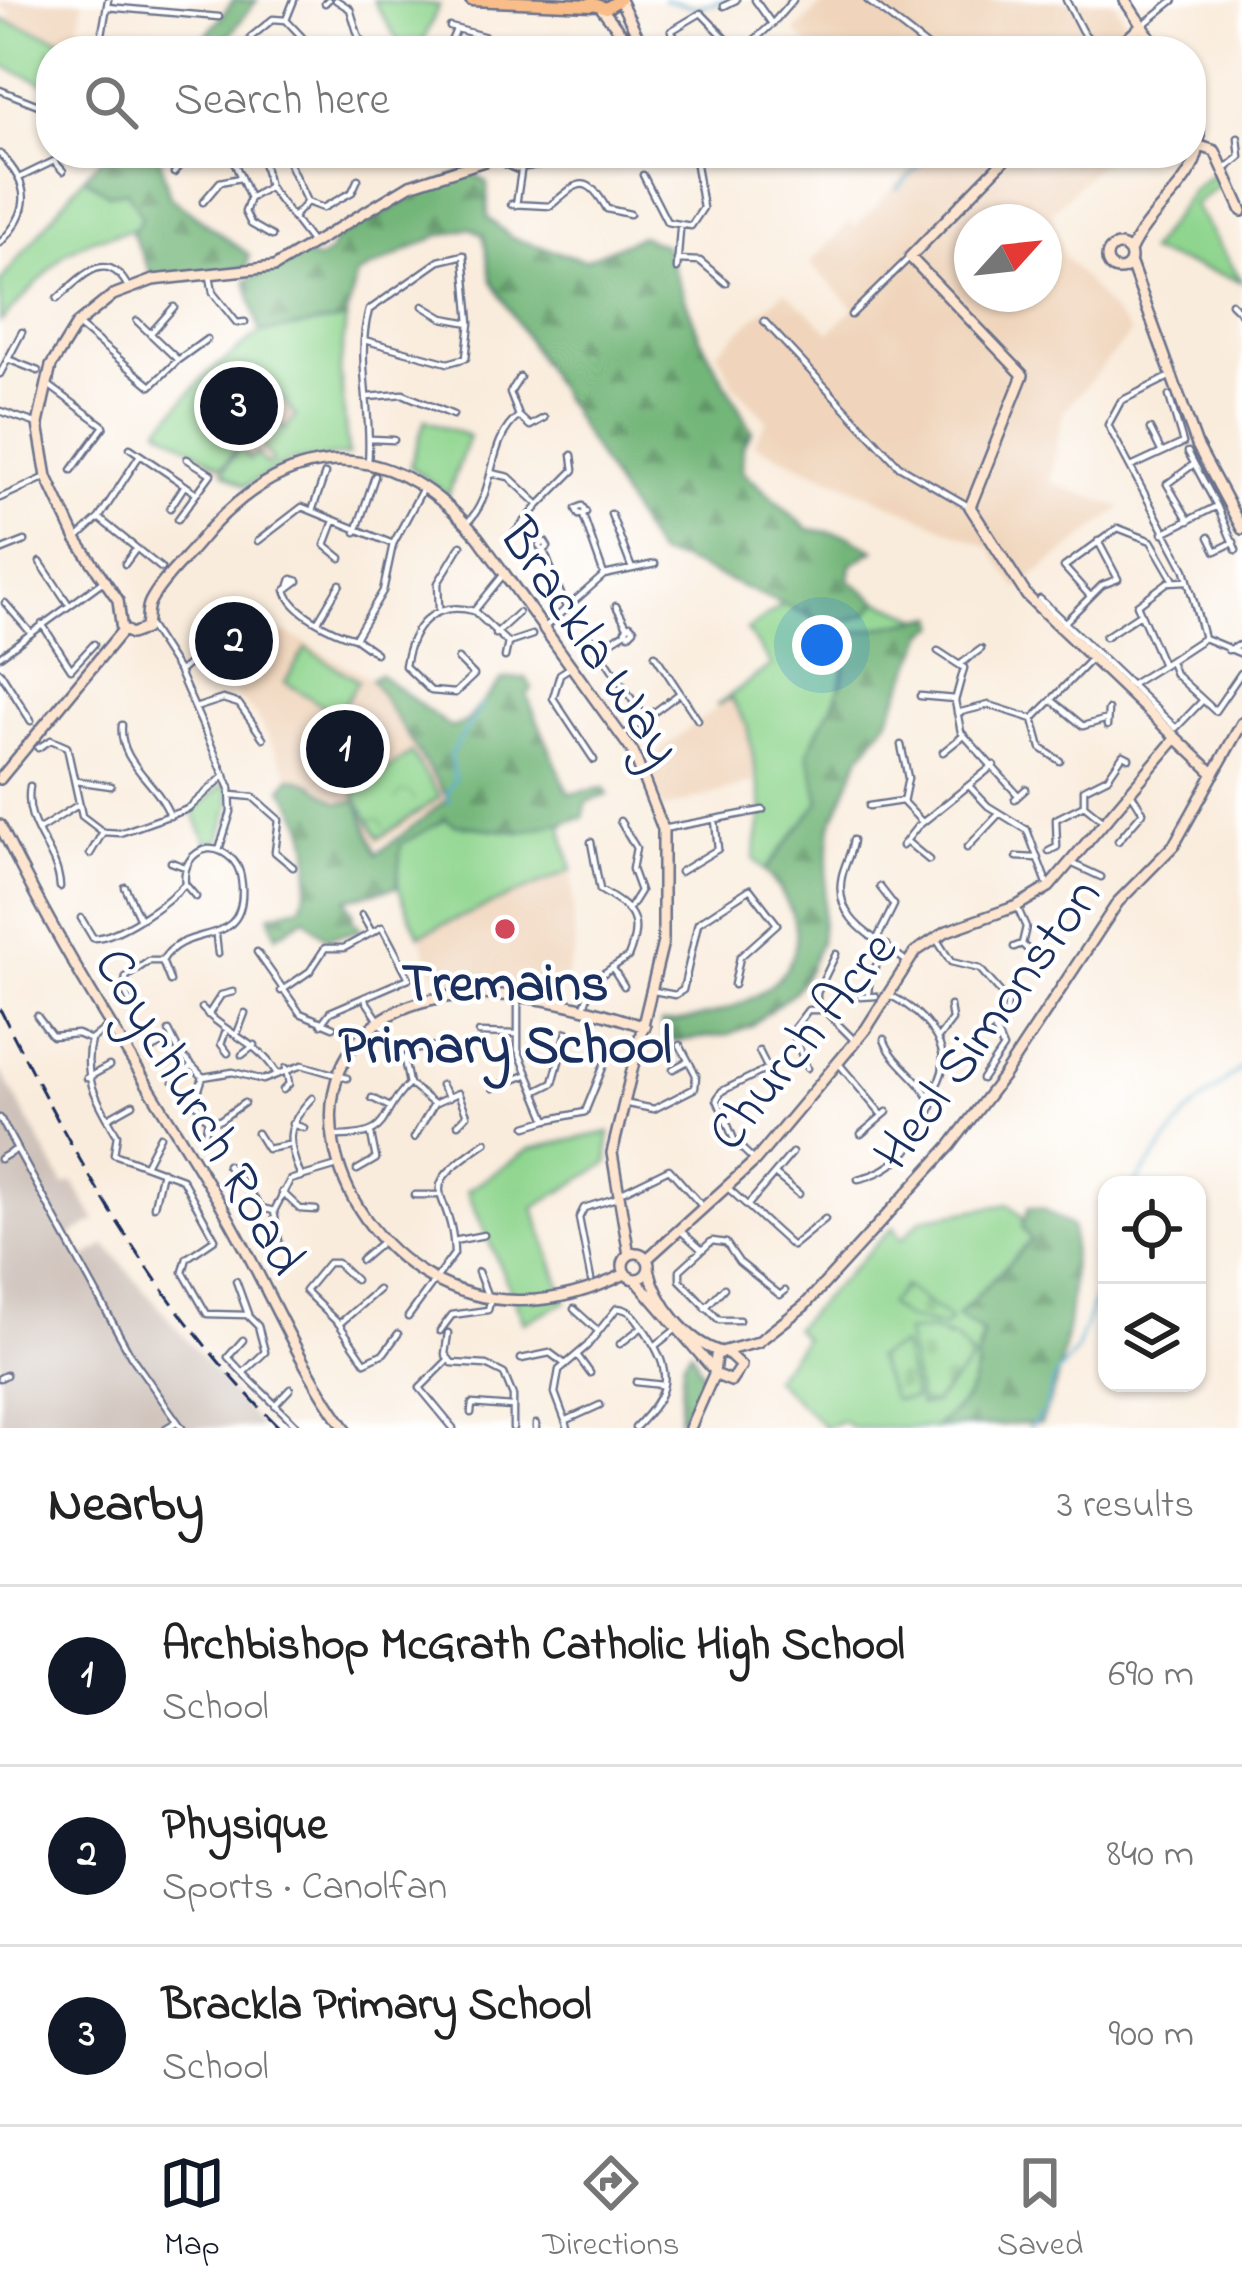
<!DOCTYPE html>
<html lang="en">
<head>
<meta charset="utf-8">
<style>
	body { margin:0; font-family:"Indie Flower",sans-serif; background:#f6f6f6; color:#222 }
	.controls { position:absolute; right:36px; bottom:36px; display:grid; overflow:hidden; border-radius:24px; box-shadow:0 3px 9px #0004 }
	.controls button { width:108px; height:108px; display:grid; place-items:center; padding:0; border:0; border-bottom:3px solid #e0e0e0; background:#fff; color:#222; font:60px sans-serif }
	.compass { position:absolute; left:954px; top:204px; width:108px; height:108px; border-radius:50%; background:#fff; box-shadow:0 3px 9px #0004; rotate:63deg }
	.you { position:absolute; left:822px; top:645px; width:42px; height:42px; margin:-30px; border:9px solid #fff; border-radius:50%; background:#1a73e8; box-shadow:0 0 0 18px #1a73e833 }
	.badge { display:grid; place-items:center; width:78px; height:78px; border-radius:50%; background:#111827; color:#fff; font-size:39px; font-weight:700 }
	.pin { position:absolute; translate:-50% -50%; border:6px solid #fff; box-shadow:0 3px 12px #0006 }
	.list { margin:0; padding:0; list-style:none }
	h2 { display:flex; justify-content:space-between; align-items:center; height:156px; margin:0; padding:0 48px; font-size:51px }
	h2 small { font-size:39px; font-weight:400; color:#767676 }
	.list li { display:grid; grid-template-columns:78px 1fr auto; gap:36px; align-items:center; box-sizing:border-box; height:180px; padding:0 48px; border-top:3px solid #e0e0e0 }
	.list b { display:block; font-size:45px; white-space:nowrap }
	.list p { margin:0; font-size:39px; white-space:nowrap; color:#767676 }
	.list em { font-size:39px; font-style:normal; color:#767676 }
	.icon { flex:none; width:66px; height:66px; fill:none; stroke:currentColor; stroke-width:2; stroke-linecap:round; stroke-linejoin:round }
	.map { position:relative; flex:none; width:1242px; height:1428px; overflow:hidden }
	.search { position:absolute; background:#fff; box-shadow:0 3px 9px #0004; left:36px; right:36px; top:36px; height:132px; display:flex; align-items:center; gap:30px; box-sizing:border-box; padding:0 42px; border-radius:48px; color:#767676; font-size:45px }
	.sheet { height:696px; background:#fff }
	nav { display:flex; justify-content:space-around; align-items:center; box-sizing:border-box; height:168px; border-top:3px solid #e0e0e0; background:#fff; font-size:33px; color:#767676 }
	nav a { display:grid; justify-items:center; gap:6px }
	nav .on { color:#111827 }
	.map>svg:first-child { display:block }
	.built { fill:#f0d5bc; fill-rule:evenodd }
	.industrial { fill:#cec1b9 }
	.green { fill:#8fd58e; stroke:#558276; stroke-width:3 }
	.forest { fill:url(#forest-firs); stroke:#47726c; stroke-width:3 }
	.cemetery { fill:url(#cemetery-stones); stroke:#558276; stroke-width:3 }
	.park { fill:url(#park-crowns); stroke:#558276; stroke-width:3 }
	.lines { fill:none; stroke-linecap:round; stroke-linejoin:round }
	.stream { stroke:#51aace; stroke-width:3 }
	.street-casing { stroke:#69718a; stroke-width:9 }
	.secondary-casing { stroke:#69718a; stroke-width:14 }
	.primary-casing { stroke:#69718a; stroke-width:15 }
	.street { stroke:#fff; stroke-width:4.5 }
	.secondary { stroke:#fde5d0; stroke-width:9 }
	.primary { stroke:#f9bd89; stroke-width:10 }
	.rail { stroke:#1b2f5e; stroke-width:3; stroke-dasharray:18 9; stroke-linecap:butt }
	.poi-dot { fill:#d1495b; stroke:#fff; stroke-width:4.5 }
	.labels { text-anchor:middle; stroke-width:9; stroke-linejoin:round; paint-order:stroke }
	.street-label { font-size:54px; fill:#1b2f5e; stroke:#fff }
	.poi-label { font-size:54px; font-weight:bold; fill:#1b2f5e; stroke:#fff }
</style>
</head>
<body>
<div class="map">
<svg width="1242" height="1428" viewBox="0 0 1242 1428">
	<defs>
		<pattern id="forest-firs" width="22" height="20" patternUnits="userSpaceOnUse" patternTransform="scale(3)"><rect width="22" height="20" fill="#73b679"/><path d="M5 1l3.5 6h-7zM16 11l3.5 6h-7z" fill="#5e9466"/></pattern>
		<pattern id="cemetery-stones" width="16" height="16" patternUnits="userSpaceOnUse" patternTransform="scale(3)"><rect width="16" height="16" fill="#8fd58e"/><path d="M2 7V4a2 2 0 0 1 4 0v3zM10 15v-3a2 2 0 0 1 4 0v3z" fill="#7bb77d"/></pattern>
		<pattern id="park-crowns" width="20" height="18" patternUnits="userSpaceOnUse" patternTransform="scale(3)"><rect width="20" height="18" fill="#8fd58e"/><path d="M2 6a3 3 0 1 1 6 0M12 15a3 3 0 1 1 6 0" fill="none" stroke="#7bb77d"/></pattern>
	</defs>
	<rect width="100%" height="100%" fill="#fff"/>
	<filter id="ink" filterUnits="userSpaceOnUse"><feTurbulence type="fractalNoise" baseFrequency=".00833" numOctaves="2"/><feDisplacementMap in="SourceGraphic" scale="24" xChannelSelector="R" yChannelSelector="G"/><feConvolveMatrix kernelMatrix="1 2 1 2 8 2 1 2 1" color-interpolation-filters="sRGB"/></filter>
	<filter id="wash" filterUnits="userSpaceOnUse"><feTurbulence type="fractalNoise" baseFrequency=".004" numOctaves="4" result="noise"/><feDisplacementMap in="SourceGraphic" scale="48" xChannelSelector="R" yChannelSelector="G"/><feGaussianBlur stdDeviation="2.7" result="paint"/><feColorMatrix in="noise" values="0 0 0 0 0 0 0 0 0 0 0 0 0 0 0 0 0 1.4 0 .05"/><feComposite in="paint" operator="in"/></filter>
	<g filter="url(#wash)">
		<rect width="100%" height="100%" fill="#f9ecdc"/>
		<path class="built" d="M0,0H83L77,36L66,41L8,22L11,12L0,8Z
			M826,0H1113L1142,51H813L795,32Z
			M916,153H1110L1052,212L1064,256L1131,333L1063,413L1050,482L1122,508L1017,589L990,548L758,446L754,442L767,420L733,384L717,351L785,291L830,332L854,308L810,263L850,222L856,227L921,158ZM972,222H1044V294H972Z
			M261,332L321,456L291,461L242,486L159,428L212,370Z
			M286,632L371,679L449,799L377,845L338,803L312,784L290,777L256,715L234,693L271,639Z
			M731,697L747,726L754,782L663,809L648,774L663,748Z
			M572,870L575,949L559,997L468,996L442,987L419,935Z"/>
		<path class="industrial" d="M0,1069L64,1185L73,1182L96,1221L70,1235L81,1259L106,1245L262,1428H0Z"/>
		<path class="green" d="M373,0L439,5L422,44L432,51H404Z
			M0,19L66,41L62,51H51L49,85L0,65Z
			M1218,170L1224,181L1194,205L1242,281L1148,252L1193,189Z
			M84,177L108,194L128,191L142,217L140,228L93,239L66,253L0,322V282Z
			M346,319L340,370L348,455L291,461L245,486L223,472L240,447L249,459L257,453L266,465L273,461L260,442L266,427L280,424L285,430L296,417L273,386L250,395L264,415L260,418L246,398L216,424L239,445L222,467L159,428L204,377L261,332Z
			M425,420L469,436L448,495L410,466Z
			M878,601L921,618L847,651L838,698L808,753L820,801L765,871L754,859L763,810L747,726L731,698L716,706L771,665L747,630L784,604C818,619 850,635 878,601Z
			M306,648L358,681L337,715L285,682Z
			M226,782L230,804L220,840L207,843L193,812Z
			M446,819L455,825L519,832L567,820L562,829L572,870L419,935C405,905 388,877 401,844Z
			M609,1132L608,1163L534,1208L566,1302L524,1322L467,1191L530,1149Z
			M1009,1204L1020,1214L1031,1240L958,1315L982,1333C970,1387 983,1389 934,1428H853L842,1421L825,1427L773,1378L804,1339L794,1328L893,1227L901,1240L922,1219Z"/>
		<path class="forest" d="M234,0H257L217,51H194Z
			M120,153H158L170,197L249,255L247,268L152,276L132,233L142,217L127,191L108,194L84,177L100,160Z
			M467,169L487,183L488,218L512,238L585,260L641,236L665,246L700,338L752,431L743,446L742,471L808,529L847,535L874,550L851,565L849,580L878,601L867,614L830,625L681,560L657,555L492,281L483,235L471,228L438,236L357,275L346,319L260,333L246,280L304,255L319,260L330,252L334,240Z
			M936,616L938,625L926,633L888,720L860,757L831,825L820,942L808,971L794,992L749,1027L729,1035L665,1042L661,1023C750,1016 847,964 765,871L820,801L808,753C824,711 856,683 842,635Z
			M379,674L451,728L466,722L503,679L526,678L532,688L527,696L569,794L604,788L608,795L587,802L583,818L519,832L455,825L446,819L401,844L397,887L346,899L354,914L350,916L362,930L326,938L305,918L276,936L269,915L301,906C317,864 311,823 282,789L290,777L312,784L338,803L357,801L377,854L448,799L371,679Z
			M1029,1207L1044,1209L1072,1227C1075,1295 1068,1361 1041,1423L934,1428C984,1389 969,1387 983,1333L958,1316L1031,1240L1022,1227Z
			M691,1350L705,1379L679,1421L683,1362Z"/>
		<path class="cemetery" d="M904,1286L950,1319L945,1327L906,1318L888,1305Z
			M932,1330L957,1340L974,1359L934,1403L920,1405L906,1332Z
			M902,1345L914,1398L894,1400L875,1357Z"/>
		<path class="park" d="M411,753L440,797L379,838L354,794Z"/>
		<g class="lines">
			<path class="stream" d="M664,0L696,7L728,0
				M897,189L922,163L912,153
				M449,803L447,792L455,780L450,756L482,705
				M1134,1185L1188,1113L1242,1067
				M1029,1428L1045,1410L1054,1378L1076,1351L1107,1265"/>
		</g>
	</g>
	<g filter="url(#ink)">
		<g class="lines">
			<defs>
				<path id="street" d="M294,0L286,20L302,37L304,51
					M336,0L350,9L359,38
					M867,0L933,51
					M1066,0L1082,31L1100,51
					M325,3L328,0
					M724,6L736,0
					M107,7L219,17
					M772,24L793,0
					M1144,24L1174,0
					M450,27L486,37L496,51
					M251,37L273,19L286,20
					M570,40L578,47
					M448,48L456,30
					M99,51L108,0
					M351,51L359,38L376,51
					M516,51L520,38
					M684,51L671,31L701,13L738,51
					M742,51L772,24L755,0
					M0,90L51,110
					M230,153L250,198
					M261,153L269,187L313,244
					M339,153L341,156
					M0,154C32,186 31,211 0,243
					M288,161L307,202
					M1224,170L1240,157L1238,138
					M174,173L189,153
					M643,175L667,222L691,226L703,208L694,153
					M21,177L54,161L63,171
					M269,187L250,198L245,212L251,224L272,236
					M203,202L220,182L240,178
					M511,204L550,206C577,184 585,170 607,209L630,214
					M516,205L522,165
					M294,216L307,202L323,208L352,192L358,179
					M677,260L700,261L726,283
					M677,269L680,229
					M210,276L213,293L237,323L245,322
					M57,299C82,276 108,246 129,289
					M1231,303L1242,314
					M423,306L443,318L470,323
					M851,315L910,257
					M764,321L899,466L970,507
					M77,324L151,386L178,360L137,321
					M150,334L174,307
					M364,340L448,363L466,358L470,323L464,255L439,261L369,310C355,359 373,412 368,463
					M10,360L38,371
					M178,360L207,339
					M0,374L22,332
					M1169,377L1121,401L1108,425L1185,570L1204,638L1242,654
					M47,384L104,426L72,470
					M368,397L403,394L453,415
					M0,411L38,424
					M519,416L530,426L544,418
					M1150,429L1161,451
					M371,439L394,440
					M130,448L195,492
					M1131,467L1183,443L1169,396
					M491,473L509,477L539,505L574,470L572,455
					M0,498L44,478
					M582,506L586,512L579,515L576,509Z
					M1217,506L1236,550
					M170,508L185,485
					M312,511L325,474
					M611,514L632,569
					M100,519L161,568
					M178,519L211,474L187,459
					M334,521L325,545L341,558
					M1189,521L1167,484L1194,464
					M466,524C498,494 485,442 519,416L510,393L520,377
					M356,532L375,476
					M1163,533L1217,506L1188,452
					M512,536L539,505
					M1209,537L1216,551L1234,542
					M76,539L99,518L140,455
					M258,541L302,507L393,544
					M545,542L548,547L543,551L539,546Z
					M0,551L25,541
					M544,551L567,610
					M40,562L67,602
					M125,564L136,549
					M604,575L655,564
					M1186,581L1168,582L1137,605L1163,665L1204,638
					M290,585L292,579L298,581L286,590C291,612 334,633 355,638
					M1090,596L1064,567L1118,528L1151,541L1173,579
					M1040,599L1176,728L1203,700
					M5,603L31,633
					M616,606L627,626
					M439,608L438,583L461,545
					M474,611L508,643L532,635
					M318,621L340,584
					M1064,623L1102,585L1118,579L1098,541
					M42,624L71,669L94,644
					M630,625L634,629L629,634L625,630Z
					M150,627L179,672L230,788L231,812L219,850
					M544,628L604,575L583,515
					M587,632L645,719
					M495,634L518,613
					M1105,637L1140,614
					M597,650L626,632
					M1228,650L1242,644
					M938,651L964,668L955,701L961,732L1018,795
					M376,653L355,638L383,591L393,544L422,490
					M655,655L698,720
					M0,656L102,582
					M505,657L508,643
					M458,659L474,675L455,693L431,691L405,666C411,626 434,600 474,611L504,574
					M1170,662L1175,674L1215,711L1241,673
					M962,663L981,649
					M571,667L560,674L553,698L594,760
					M0,672L31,721
					M179,672L227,630
					M1132,684L1163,665
					M920,696L955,699
					M1054,702L1083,726L1104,720
					M195,708L223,699L239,704L263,738
					M957,713L989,705L1033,719L1091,659
					M1033,719L1041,748L1060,761
					M122,725C118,763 158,782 170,816
					M1107,726L1108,710
					M622,736L680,693
					M901,745L908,778L903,802L922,822
					M38,748L51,740L67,747L82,816L103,832L120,833L188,809L225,775
					M943,752L963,736
					M76,781L111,786
					M30,786C23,829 58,848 60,887
					M970,787L988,806L1027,830L1048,886
					M232,795L253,797L279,820L275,852L293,867
					M1015,799L1026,789
					M869,806L902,801
					M620,821L636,848L632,869L640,891L630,907
					M1105,822L1084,805V789L1108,777L1123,755L1129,758
					M663,829L763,810
					M38,830L78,805
					M853,840C852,852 845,863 842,876C832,922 878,938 907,962
					M906,841L929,860
					M1118,841L1143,812L1130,791
					M902,846L917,827L994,765
					M967,848L999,814
					M1049,851L1057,847L1056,819L1084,805
					M90,854L103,832
					M1017,857L1035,858
					M171,862L185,867
					M1073,864L1101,877
					M680,872L718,849L715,820
					M185,884L196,897
					M125,887L139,917
					M1018,909L1026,927L1022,944
					M362,915L371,931
					M81,918L93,938C118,938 167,903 185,884C183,868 190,852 208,849C218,848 226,853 233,860C240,868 241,876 242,886C246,952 186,920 162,961
					M216,936L218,954
					M935,937L951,962L980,969L1008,1001L1006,1015L987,1031
					M877,939L894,905L880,887
					M1014,947L1022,944L1029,951
					M257,952L300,1013L333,1027
					M162,961L170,981
					M612,967L624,986
					M281,991L310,971L325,948H344L382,927L409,978L330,1012L321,1024
					M654,991L675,995L683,990L698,923L750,889L777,924L740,957L734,985
					M868,993L870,977L887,945
					M891,996C927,1013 964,1059 929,1094
					M860,997L876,996
					M366,1001L386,1031
					M518,1003V1050L547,1120L585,1112L612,1045
					M132,1006L124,990L126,977L149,961H162
					M584,1007L592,981L628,957C644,917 632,909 600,890L591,842
					M202,1008C226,1035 256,1040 276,1072
					M817,1008V993L836,954
					M208,1015L221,995L233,992
					M37,1016L52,1036L77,1034L91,1040
					M107,1027L91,1040C81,1078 99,1103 117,1135L114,1154L182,1179L215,1239L187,1258L183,1272L207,1314L247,1315L258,1326L265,1352L243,1373L299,1428
					M169,1031L180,1053L203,1077L195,1101L208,1121L220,1120L244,1103
					M225,1033L221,1044L228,1053
					M479,1033L517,1034
					M237,1034L245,1013
					M939,1037L952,1020L950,1006
					M152,1049L173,1039
					M759,1051L768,1069
					M242,1055L255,1045
					M840,1065L882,1115
					M807,1068L792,1031L808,1010H824L854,1040
					M673,1069L688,1061
					M203,1077L233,1072L263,1080L302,1065L347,1078
					M87,1078L109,1066
					M982,1079L1003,1048L995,1030
					M173,1080L190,1067
					M409,1084L404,1059L412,1050L437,1046
					M441,1085L449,1098
					M493,1088L526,1075
					M283,1090L289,1084L286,1068
					M537,1091L553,1083L567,1032
					M372,1098L390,1107
					M628,1104L654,1109L695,1088L696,1075L680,1045
					M0,1118L131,1356L182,1428
					M108,1118L133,1104
					M292,1124L304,1128
					M527,1126L547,1120
					M257,1133L267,1149L288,1145
					M861,1134L887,1112
					M338,1136C396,1135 375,1116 409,1084L434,1104L458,1093L467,1115L458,1124
					M204,1137L208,1121
					M414,1138L434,1104
					M0,1159L17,1149
					M755,1161L735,1142L717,1099L722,1091L773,1066
					M145,1165L160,1136
					M227,1165L262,1208L274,1211
					M357,1170L376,1159L371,1134
					M300,1174C286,1141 286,1125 312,1098
					M777,1176L799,1194
					M858,1179C897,1171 919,1142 932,1106C925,1080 893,1065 884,1039
					M729,1189L792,1246L825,1219
					M624,1191L669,1169L702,1206
					M282,1192L300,1209L316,1210
					M414,1195H437
					M154,1206L162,1171
					M747,1206L792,1153
					M682,1232L702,1250
					M279,1241L274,1211L290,1180L334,1167
					M454,1241L484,1235
					M361,1260L382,1242L389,1246
					M355,1280L337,1263H328L305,1291L339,1324L365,1362L384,1353L398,1334
					M591,1280L579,1218L584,1208L616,1198
					M236,1281L248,1314
					M705,1308L724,1288
					M574,1309L596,1329
					M408,1317L454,1254C453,1184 407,1196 486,1142
					M739,1320H719L680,1280V1270L712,1241L726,1243L739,1262L780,1295L785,1291
					M339,1324L378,1290
					M440,1331L452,1315L488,1310L490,1302L478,1272
					M448,1333L445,1354L452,1363L486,1365L504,1374L513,1396V1428
					M243,1340L228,1357L243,1373
					M620,1344L642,1327
					M656,1345L675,1330
					M577,1355L590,1373
					M521,1359L550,1353L565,1364
					M448,1360L420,1388L453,1428
					M0,1378L6,1375
					M636,1382L663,1385
					M275,1405L290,1389
					M471,1413L472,1404L512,1407
					M567,1420L600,1405
					M536,1424V1428
					M166,1428L176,1422
					M568,1428L555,1393L559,1370L587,1346L617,1308C634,1310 636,1319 646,1332C673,1373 671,1392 635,1428"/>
				<path id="secondary" d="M620,0L645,51
					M1125,0L1158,51
					M1125,1L1159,50
					M602,9L635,51
					M1114,51L1140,27
					M1200,146L1215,151L1242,211
					M509,153L508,163L517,167L524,162L522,153
					M1011,153L910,257L1023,375L970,507L1027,596L1214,774
					M522,165L605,153
					M1107 258a12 12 0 1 1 24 0a12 12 0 1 1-24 0Z
					M1130,252C1154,197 1223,173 1191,106
					M1131,264L1197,445L1242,529
					M122,628L131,634L145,629C149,619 145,612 150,602C160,582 182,562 197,544C283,438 387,431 478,537L633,752L663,829V942L612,1153L629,1255
					M0,779L122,631L118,600L76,539L47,477L38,424L51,366L77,324L113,295L153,280L274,267L410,185L509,153
					M0,825C64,959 145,1078 221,1205C266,1281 292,1354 345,1428
					M623 1266a13 13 0 1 1 26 0a13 13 0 1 1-26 0Z
					M647,1259L755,1161L866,1029L915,952L947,931L1017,906L1049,887L1175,739
					M649,1269C657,1304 687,1342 721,1352
					M625,1274C316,1428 151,855 645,1027
					M636,1280L711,1367
					M726,1352L741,1366L731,1381L714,1374L716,1356L721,1352L758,1342L804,1306L950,1146L1004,1075L1118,902L1174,845L1242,723
					M690,1428L714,1374"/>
				<path id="primary" d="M471,0L592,5
					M591,3L606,8L619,0"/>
			</defs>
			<use href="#street" class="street-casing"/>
			<use href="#secondary" class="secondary-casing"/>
			<use href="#primary" class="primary-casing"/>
			<use href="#street" class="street"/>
			<use href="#secondary" class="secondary"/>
			<use href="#primary" class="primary"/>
			<path class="rail" d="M0,1009C77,1162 157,1307 280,1428"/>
		</g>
	</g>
	<circle class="poi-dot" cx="505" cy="929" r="12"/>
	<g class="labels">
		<g class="street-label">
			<text transform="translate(593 640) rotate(56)" y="19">Brackla Way</text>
			<text transform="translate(985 1022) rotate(-54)" y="19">Heol Simonston</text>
			<text transform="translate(800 1039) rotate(-51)" y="19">Church Acre</text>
			<text transform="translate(202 1110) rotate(60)" y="19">Coychurch Road</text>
		</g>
		<g class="poi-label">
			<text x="505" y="1000">Tremains<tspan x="505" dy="62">Primary School</tspan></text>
		</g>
	</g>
</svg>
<div class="controls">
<button><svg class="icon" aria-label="locate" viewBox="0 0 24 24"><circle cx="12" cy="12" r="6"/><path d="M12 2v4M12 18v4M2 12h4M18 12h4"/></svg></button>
<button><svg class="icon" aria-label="layers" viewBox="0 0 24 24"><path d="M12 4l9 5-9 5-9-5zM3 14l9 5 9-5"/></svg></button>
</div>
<svg class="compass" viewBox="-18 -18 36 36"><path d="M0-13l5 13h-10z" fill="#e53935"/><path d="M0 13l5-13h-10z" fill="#767676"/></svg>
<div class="you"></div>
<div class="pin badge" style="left:345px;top:749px">1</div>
<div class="pin badge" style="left:234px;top:641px">2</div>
<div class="pin badge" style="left:239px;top:406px">3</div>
<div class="search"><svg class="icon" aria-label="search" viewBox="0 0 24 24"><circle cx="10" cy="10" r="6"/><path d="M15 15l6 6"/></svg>Search here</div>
</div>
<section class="sheet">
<h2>Nearby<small>3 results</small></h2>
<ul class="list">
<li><span class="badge">1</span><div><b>Archbishop McGrath Catholic High School</b><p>School</p></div><em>690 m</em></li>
<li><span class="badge">2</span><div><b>Physique</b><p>Sports · Canolfan</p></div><em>840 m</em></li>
<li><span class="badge">3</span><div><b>Brackla Primary School</b><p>School</p></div><em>900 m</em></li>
</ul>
</section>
<nav>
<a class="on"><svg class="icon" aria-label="map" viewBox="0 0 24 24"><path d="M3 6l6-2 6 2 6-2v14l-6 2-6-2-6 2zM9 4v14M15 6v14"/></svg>Map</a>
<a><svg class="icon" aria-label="directions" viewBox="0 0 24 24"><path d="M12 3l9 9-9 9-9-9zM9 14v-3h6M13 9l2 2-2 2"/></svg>Directions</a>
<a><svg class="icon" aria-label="saved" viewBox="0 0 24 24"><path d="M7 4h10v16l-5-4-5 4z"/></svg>Saved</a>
</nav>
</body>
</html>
